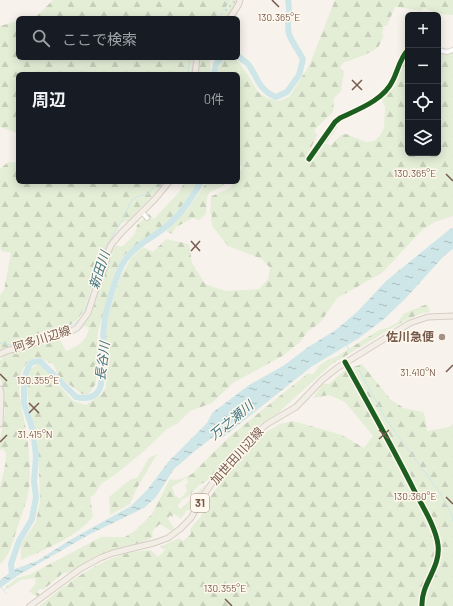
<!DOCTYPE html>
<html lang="ja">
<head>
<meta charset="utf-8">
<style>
	body { margin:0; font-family:Barlow,"Noto Sans JP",sans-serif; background:#20242c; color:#f1f3f6 }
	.controls { position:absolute; right:12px; top:12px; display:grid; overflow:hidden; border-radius:6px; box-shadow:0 2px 10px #0003 }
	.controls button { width:36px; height:36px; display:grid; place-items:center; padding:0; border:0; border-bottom:1px solid #363941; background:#171b24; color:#f1f3f6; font:20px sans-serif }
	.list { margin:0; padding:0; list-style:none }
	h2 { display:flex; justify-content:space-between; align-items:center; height:52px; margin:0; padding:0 16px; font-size:17px }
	h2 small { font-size:13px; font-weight:400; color:#9ea1a6 }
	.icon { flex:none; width:22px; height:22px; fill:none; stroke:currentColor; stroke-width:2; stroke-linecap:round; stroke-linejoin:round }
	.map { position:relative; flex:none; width:453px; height:606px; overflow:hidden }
	.search { position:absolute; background:#171b24; box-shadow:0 2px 10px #0003; left:16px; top:16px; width:224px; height:44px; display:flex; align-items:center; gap:10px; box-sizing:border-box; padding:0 14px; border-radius:6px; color:#9ea1a6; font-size:15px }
	.panel { position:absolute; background:#171b24; box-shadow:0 2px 10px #0003; left:16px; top:72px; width:224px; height:112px; border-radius:6px }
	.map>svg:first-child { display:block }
	.grass { fill:url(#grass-dots) }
	.forest { fill:url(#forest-firs); fill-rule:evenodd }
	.water { fill:url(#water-ripples) }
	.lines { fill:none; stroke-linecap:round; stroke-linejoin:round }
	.stream { stroke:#cee6e8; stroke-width:1 }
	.river { stroke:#cee6e8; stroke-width:6 }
	.minor-casing { stroke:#d7d0ca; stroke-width:6 }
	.major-casing { stroke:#d6cdc6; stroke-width:7 }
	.minor { stroke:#fefdfc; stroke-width:4 }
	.major { stroke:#f2eee6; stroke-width:5 }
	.cycleway-casing { stroke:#fff8ee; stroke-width:8 }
	.cycleway { stroke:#1b5e20; stroke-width:5 }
	.ticks { fill:none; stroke:#775b4c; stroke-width:1.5 }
	.poi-dot { fill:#a49084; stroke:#fff8ee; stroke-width:1.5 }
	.labels { text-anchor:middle; stroke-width:3; stroke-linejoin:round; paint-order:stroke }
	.shield { fill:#fff8ee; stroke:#a08a7d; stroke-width:1 }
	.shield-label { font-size:11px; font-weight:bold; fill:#775b4c }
	.poi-label { font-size:12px; font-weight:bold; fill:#775b4c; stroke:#fff8ee; text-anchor:end }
	.street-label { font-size:12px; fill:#775b4c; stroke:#fff8ee }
	.water-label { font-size:13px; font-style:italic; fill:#427783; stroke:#fff8ee }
	.ticks-label { font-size:10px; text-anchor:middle; fill:#775b4c; stroke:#fff8ee; stroke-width:3; stroke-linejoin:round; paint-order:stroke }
</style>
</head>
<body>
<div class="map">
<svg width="453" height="606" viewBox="0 0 453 606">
	<defs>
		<pattern id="grass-dots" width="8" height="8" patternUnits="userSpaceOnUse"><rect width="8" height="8" fill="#e4eed7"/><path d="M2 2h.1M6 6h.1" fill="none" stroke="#c7ceba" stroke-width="1.8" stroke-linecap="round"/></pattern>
		<pattern id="forest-firs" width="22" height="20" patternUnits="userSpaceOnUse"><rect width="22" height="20" fill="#e4eed7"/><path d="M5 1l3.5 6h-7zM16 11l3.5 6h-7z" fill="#c7ceba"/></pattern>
		<pattern id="water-ripples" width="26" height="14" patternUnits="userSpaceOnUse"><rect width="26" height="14" fill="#cee6e8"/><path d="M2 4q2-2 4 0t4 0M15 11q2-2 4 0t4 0" fill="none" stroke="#acbdbe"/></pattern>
	</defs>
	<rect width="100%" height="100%" fill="#f7f3ec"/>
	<path class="grass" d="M232,0H238L231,15L227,18H220Z"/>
	<path class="forest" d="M53,0H231L219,18H29L37,16Z
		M335,0H453V15L438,14L424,8L421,11L398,7H395L387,26H384L382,34L384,35C381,39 381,44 378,47C376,51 348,62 344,62L340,68L344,71L341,91L334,98L333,112L314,130L317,135L306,159L309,161L335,126L338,127L326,144L331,145L341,135L346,134L366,142L374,141L380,136L384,128L385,107L381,98C395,86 399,67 408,52V153H438V51L453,53V216L435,222L422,230L382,273L337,298L320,323L308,331L300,342L284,355L233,383L212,403L190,411L178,423L167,429L144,451L116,474L101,484L94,495L90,497L93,516C81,535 42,551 21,560V544L36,522L40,500L38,442L29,406L27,391L30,369L39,364L42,366L73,401L86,405L102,394L106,387V336L109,312L120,278L131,258L143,247L153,252L166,239L189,244L192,263L205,284L225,291L259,289L268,279L270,268L262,259L228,246L213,227L211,220L212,215L210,214L211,198L212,196L230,188L234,182H238V175L242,168L238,161V74H217L219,66L224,58L236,59L247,73L258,92L267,98L279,101L289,97L309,66Z
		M18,21V58H194L193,74H18V133L0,127V26Z
		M200,58H209L211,74H198Z
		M8,162L18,163V182H166L128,221L122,223L101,255L100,266L84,310L77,320L67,327L48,332L34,339L19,340L15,345L0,350V295L4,290L11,253L1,251L0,244V169Z
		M185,182H198L186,201L164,226L141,242L124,255L116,270L98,331L96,383L91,391L87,395L82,394L59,377L53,364C49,363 43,359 39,358C32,357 27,362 24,367C14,388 23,409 26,430C29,449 31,469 29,488C28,500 19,522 15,535C12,544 8,559 0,564V487L6,461V453L2,448L0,451V439L5,412L2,384L0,378V361L6,352L58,336L66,351C78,346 86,342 89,328L86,326L77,331L91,315L112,247L123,246L135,234L137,225L149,214L154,219L179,192Z
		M207,182H226C221,190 211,189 208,195C206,200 207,209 206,214L199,220L193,218L176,227L172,234L166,231L189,207Z
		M427,304L430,312L422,313L404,321L332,364L278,413L260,424L207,481L199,485L188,497L183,499L177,506L181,509L205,485L193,506L194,507L192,511L187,510L181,519L174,514L172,517L170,515L168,519L174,528L172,531L160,524L153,530L152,538L140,543L114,549L97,555L70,572L62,574L43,590L40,589L37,592L40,595L39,596L34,595L29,591L36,583L35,578L21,580L6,590L5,588L17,578L31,574L101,537H125L135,531L152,514L170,479C179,481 186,478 193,473L229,437L307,374H313L319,366L327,360L336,357L379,330L387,328L398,322L403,314ZM186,478L188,482L185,485L187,491L180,499L175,495L172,487Z
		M362,364L391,400L404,408L423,412L425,416L427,431L449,427L453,424V606H39C74,579 105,552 151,550L158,557L165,550L160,547L179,538L183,541L191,534L190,529L201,516L211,496L218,486L238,462L266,432L280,424L293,421L342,435L364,448L373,436L345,402L329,395L313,398L323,384H329L345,370Z
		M157,454L136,490L130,504L110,515L109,497L131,479L137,478L149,458Z"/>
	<path class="water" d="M453,228V249L444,256L405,299L384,319L359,338L311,367L222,438L218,433L195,451L174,469L156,497L144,508L90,534L17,576L0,588V580L15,569L37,561L70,540L131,506L147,490L169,461L207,423L212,413L249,385L283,366L307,348L337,329L358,311L386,281L450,229Z"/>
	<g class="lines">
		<path class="stream" d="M217,18L222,14L230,0
			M188,74L190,58
			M103,263L104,252L114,233L123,219L131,201L136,197L148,194L158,182
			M83,315L97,278
			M37,339C51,331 69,331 80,319
			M0,343L13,345
			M347,346L349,350
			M359,370L387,421L438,490L452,515L453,521
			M1,587L6,593"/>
		<path class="river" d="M238,56C241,59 245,61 248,64C258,77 258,90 276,97L287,92L299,75L303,59C299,51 292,43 289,34C286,23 291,11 288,0
			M214,74L216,64L221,58
			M12,575L11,564L19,541L32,519L36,497L34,482L36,456L33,431L24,403V389L26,373L29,366L32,362L40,361L76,397C85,399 94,399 99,390C104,381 102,366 103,356C103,339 103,322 108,305C113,290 116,273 125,260C135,246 150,239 163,229C178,218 192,198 201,182"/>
		<defs>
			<path id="minor" d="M438,50L447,52L453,50
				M309,159L335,122L340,118C359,109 384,100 393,80C398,70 400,58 408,50
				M142,212L147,218
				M345,362C369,405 393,448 415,492C423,507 436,528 438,545C441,568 421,583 422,606"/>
			<path id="major" d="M230,18L239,4L240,0
				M195,74L197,58
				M0,354L6,351L30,345L52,336L68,333L77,328L88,313L99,279L105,267L108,252L111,245L121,233L155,199L169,182
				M0,389L1,395L0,424
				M30,606L80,569L100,558L113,553L154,543L168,538L180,529L191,518L205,493L220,472L254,435L267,424L296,407L322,380L337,368L410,323L428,317L453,316"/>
		</defs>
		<use href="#minor" class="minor-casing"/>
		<use href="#major" class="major-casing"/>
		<use href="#minor" class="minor"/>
		<use href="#major" class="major"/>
		<defs>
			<path id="cycleway" d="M309,159L335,122L340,118C359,109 384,100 393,80C398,70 400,58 408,50
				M345,362C369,405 393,448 415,492C423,507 436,528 438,545C441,568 421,583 422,606"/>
		</defs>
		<use href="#cycleway" class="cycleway-casing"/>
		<use href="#cycleway" class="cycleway"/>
	</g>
	<path class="ticks" d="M272,0L279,7M352,80L362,90M352,90L362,80M446,174L453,181M191,241L200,251M191,251L200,241M446,372L453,365M0,374L7,381M29,403L39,413M29,413L39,403M379,430L389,439M379,439L389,430M0,442L7,435M446,497L453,504M225,599L232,606"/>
	<circle class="poi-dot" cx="442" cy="337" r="4"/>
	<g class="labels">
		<rect class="shield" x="191" y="494" width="18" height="18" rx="3"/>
		<g class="shield-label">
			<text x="200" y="507">31</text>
		</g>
		<g class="poi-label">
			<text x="434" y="341">佐川急便</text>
		</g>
		<g class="street-label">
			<text transform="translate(42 339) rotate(-18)" y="4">阿多川辺線</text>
			<text transform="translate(237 456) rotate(-48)" y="4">加世田川辺線</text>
		</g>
		<g class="water-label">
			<text transform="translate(99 270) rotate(-72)" y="5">新田川</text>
			<text transform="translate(102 361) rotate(-83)" y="5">長谷川</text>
			<text transform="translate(231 420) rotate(-40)" y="5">万之瀬川</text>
		</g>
	</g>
	<g class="ticks-label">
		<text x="279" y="21">130.365°E</text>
		<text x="415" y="177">130.365°E</text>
		<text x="418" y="376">31.410°N</text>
		<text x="38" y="384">130.355°E</text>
		<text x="35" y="438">31.415°N</text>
		<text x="415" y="500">130.360°E</text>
		<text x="225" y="592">130.355°E</text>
	</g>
</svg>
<div class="controls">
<button>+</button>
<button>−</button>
<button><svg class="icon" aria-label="locate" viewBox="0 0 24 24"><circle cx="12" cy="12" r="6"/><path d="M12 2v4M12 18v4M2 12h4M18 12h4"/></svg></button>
<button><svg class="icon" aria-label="layers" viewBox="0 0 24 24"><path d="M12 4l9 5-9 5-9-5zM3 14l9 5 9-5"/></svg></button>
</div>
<div class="search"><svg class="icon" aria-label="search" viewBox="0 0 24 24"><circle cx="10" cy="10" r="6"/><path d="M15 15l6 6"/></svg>ここで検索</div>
<section class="panel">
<h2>周辺<small>0件</small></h2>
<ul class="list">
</ul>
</section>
</div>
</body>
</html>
